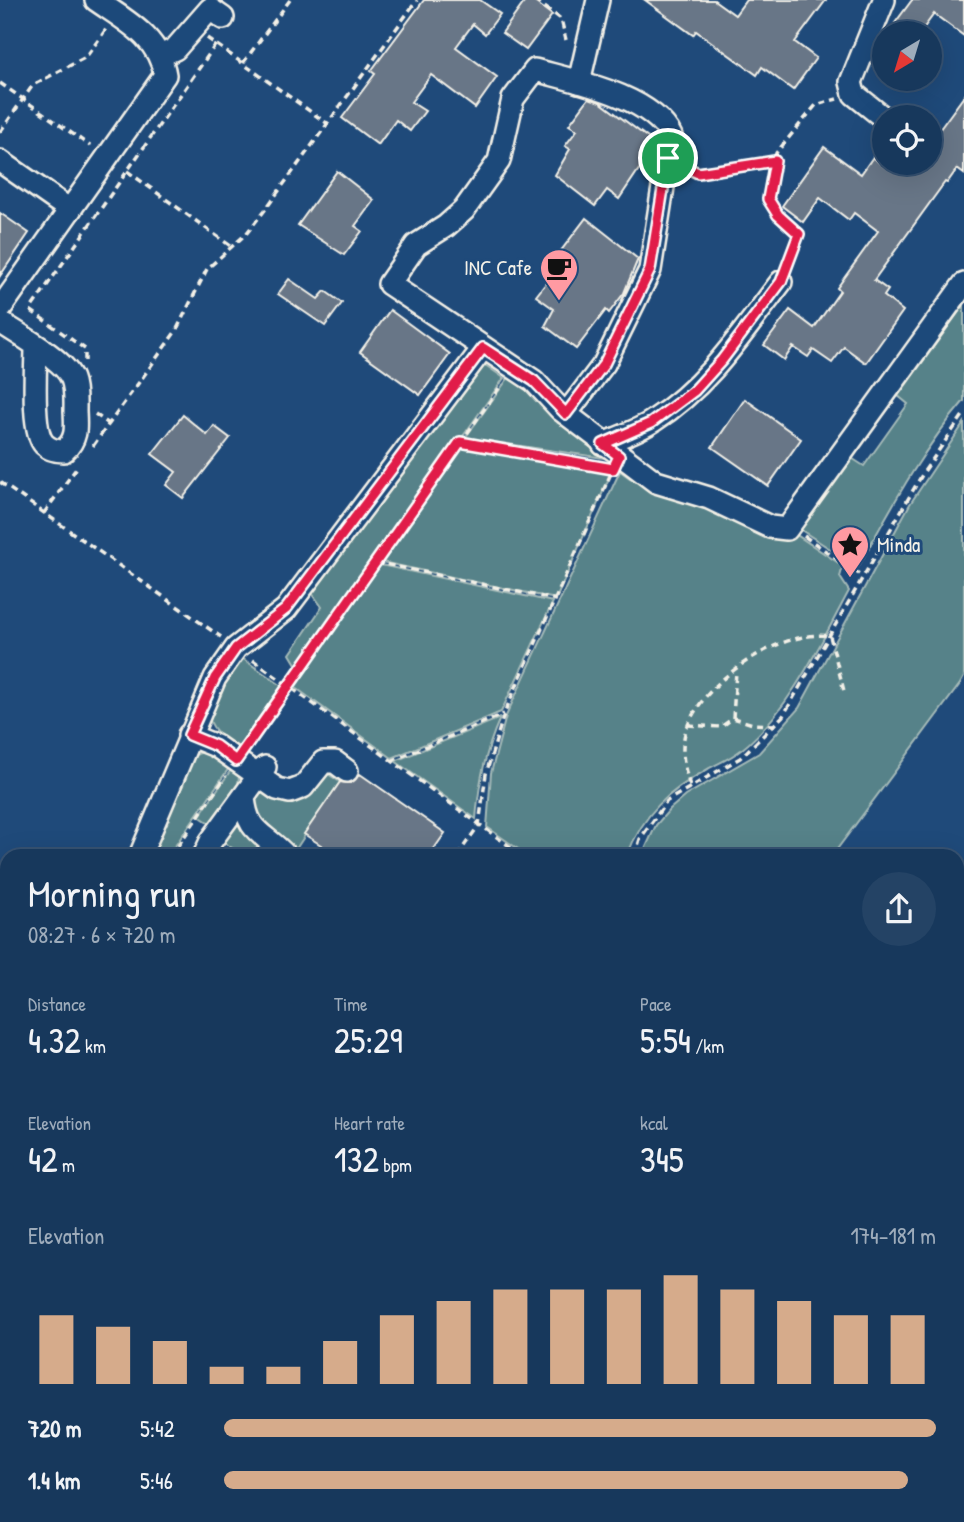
<!DOCTYPE html>
<html lang="en">
<head>
<meta charset="utf-8">
<style>
	body { margin:0; font-family:"Patrick Hand",sans-serif; background:#244365; color:#f1f3f6; height:100vh; display:flex; flex-direction:column; font-size:26px; white-space:nowrap }
	* { box-sizing:border-box; margin:0 }
	p { font-size:23px; color:#9eacbb }
	.icon { flex:none; width:38px; height:38px; fill:none; stroke:currentColor; stroke-width:2; stroke-linecap:round; stroke-linejoin:round }
	.map { position:relative; flex:1; overflow:hidden }
	.details { position:absolute; left:0px; top:849px; width:964px; height:674px; display:flex; flex-direction:column; background:#17385c; border-radius:21px 21px 0 0; box-shadow:0 7px 28px #0002,0 0 0 2px #365272 }
	.details>* { flex:none }
	.needle { width:46px; rotate:218deg }
	.tools { position:absolute; left:872px; top:21px; display:grid; gap:14px }
	.tools a { display:grid; place-items:center; width:70px; height:70px; border-radius:50%; background:#17385c; box-shadow:0 7px 28px #0002,0 0 0 2px #365272; font-size:35px }
	.pin { position:absolute; display:grid; place-items:center; width:60px; height:60px; color:#fff; margin:-30px; border:4px solid #fff; border-radius:50%; box-shadow:0 2px 7px #0007 }
	.round { display:grid; place-items:center; flex:none; width:74px; height:74px; border-radius:37px; background:#244365 }
	.overview { display:flex; align-items:center; justify-content:space-between; height:119px; padding:0 28px }
	h1 { font-size:38px; font-weight:600; line-height:52px }
	.stats { display:grid; grid-template-columns:repeat(3,1fr); gap:10px; height:119px; padding:7px 28px }
	.stats div { display:grid; align-content:center }
	.stats b { font-size:35px; font-weight:600 }
	.stats small { font-size:19px; font-weight:400 }
	.stats p { font-size:19px }
	.chart { height:196px; padding:14px 28px }
	.chart p { display:flex; justify-content:space-between }
	.chart svg { width:100%; height:126px; margin-top:7px; stroke:#d6ab8b; stroke-width:6 }
	ul { padding:0 28px; list-style:none; font-size:23px }
	li { display:grid; grid-template-columns:112px 84px 1fr; align-items:center; height:52px }
	li i { height:18px; border-radius:9px; background:#d6ab8b }
	.map>svg:first-child { display:block }
	.green { fill:#568289; stroke:#a5bab8; stroke-width:2 }
	.water { fill:#4377a0; stroke:#8aa8bd; stroke-width:2 }
	.building { fill:#687687; stroke:#f4f1e8; stroke-width:2 }
	.lines { fill:none; stroke-linecap:round; stroke-linejoin:round }
	.minor-casing { stroke:#f4f1e8; stroke-width:26 }
	.path { stroke:#f4f1e8; stroke-width:3.5; stroke-dasharray:7 5; stroke-linecap:butt }
	.minor { stroke:#1f4a7a; stroke-width:21 }
	.route-casing { stroke:#fff; stroke-width:14 }
	.route { stroke:#e11d48; stroke-width:9 }
	.labels { text-anchor:middle; stroke-width:6; stroke-linejoin:round; paint-order:stroke }
	.poi-label { font-size:21px; fill:#f4f1e8; stroke:#1f4a7a; text-anchor:end }
</style>
</head>
<body>
<div class="map">
<svg width="964" height="1522" viewBox="0 0 964 1522">
	<rect width="100%" height="100%" fill="#1f4a7a"/>
	<filter id="ink" filterUnits="userSpaceOnUse"><feTurbulence type="fractalNoise" baseFrequency=".0143" numOctaves="2"/><feDisplacementMap in="SourceGraphic" scale="14" xChannelSelector="R" yChannelSelector="G"/><feConvolveMatrix kernelMatrix="1 2 1 2 8 2 1 2 1" color-interpolation-filters="sRGB"/></filter>
	<g filter="url(#ink)">
		<g class="green">
			<path d="M964 305V401C921 451 890 510 858 567L798 528 850 457 864 466 908 404 897 395Z"/>
			<path d="M478 360 504 378 299 669 290 654 322 607 309 589Z"/>
			<path d="M509 377 534 395 604 458 465 438Z"/>
			<path d="M964 423V677L960 684 832 856H642L656 825 670 809 685 796 759 753 799 708 910 504Z"/>
			<path d="M461 443 613 469 556 599 377 561Z"/>
			<path d="M620 471 630 478 795 534 843 566 840 577 849 591C821 643 788 713 741 750 731 758 719 763 708 769 669 791 643 813 627 856H528L487 827 491 773 506 716Z"/>
			<path d="M376 564 553 602 501 712 392 758 292 685Z"/>
			<path d="M239 656 282 686 238 748C224 738 210 731 208 712Z"/>
			<path d="M500 718C485 752 479 782 476 819L395 761Z"/>
			<path d="M202 752 212 753 231 765 168 856H148L193 756Z"/>
			<path d="M233 767 239 777 238 784 211 824 199 816Z"/>
			<path d="M325 772 340 782 294 852 285 840 255 820 254 795 260 792C269 794 273 800 281 802 301 810 314 785 325 772Z"/>
			<path d="M229 823 242 824 275 856H244L219 839Z"/>
		</g>
		<path class="water" d="M964 1173V1522H728L733 1516H957V1183Z"/>
		<g class="building">
			<path d="M424 0H480L500 14 485 34 473 24 456 47 497 77 475 108 431 75 411 102 425 111 410 131 396 120 378 145 342 118 375 74 371 71Z"/>
			<path d="M526 0H532L552 15 526 50 502 33Z"/>
			<path d="M645 0H714L735 15 746 0H826L795 42 816 58 793 90 762 67 757 75 696 31 693 35Z"/>
			<path d="M912 0H964V36L934 14 920 33H909L895 23Z"/>
			<path d="M964 96V174L957 169 947 183 945 182 874 280 888 290 884 296 903 311 866 363 844 347 832 363 813 350 808 357 793 347 784 360 764 345 790 310 814 328 840 291 837 288 878 231 854 213 849 220 820 198 803 222 782 206 824 147 861 174 873 157 880 163H929V144Z"/>
			<path d="M589 98 600 102 656 144 619 199 607 190 595 206 555 175 570 149 565 146 577 130 569 125Z"/>
			<path d="M337 171 374 200 355 226 362 231 344 255 298 225Z"/>
			<path d="M0 213 29 233 0 276Z"/>
			<path d="M586 218 638 259 624 293 609 313 606 310 576 349 545 326 554 309 536 296 550 278 544 273Z"/>
			<path d="M289 279 318 299 325 291 342 303 325 326 278 294Z"/>
			<path d="M390 310 450 354 420 395 360 352Z"/>
			<path d="M745 399 801 439 768 486 712 447Z"/>
			<path d="M183 415 207 435 214 426 230 438 183 498 166 485 176 472 152 454Z"/>
			<path d="M360 774 445 833 429 856H338L304 834 340 782 351 783Z"/>
		</g>
		<g class="lines">
			<defs>
				<g id="minor">
					<path d="M884 0 851 82 854 94 884 118"/>
					<path d="M162 55 175 49 210 9 223 18"/>
					<path d="M579 82 598 0"/>
					<path d="M0 161 70 210"/>
					<path d="M0 309 165 75C159 37 126 21 96 0"/>
					<path d="M0 322C18 334 65 360 72 379 76 389 75 402 75 412 76 429 77 439 64 451 56 451 50 450 44 444 31 430 36 367 36 347"/>
					<path d="M566 414 604 364 650 270 671 136C652 96 575 81 535 70L513 99 499 161 464 210 446 226 416 245 389 284 534 381 561 410 656 482 709 498 770 527 787 529 964 284"/>
					<path d="M603 444C619 437 638 431 653 421 708 386 742 333 781 282"/>
					<path d="M189 735 216 746 277 789 290 792 303 787 323 762H335L347 771"/>
					<path d="M244 797C247 834 264 832 286 856"/>
					<path d="M140 856 215 678 236 648 286 609 483 348"/>
					<path d="M204 856 211 841 265 767"/>
					<path d="M0 1019 7 1024"/>
					<path d="M0 1362 7 1367"/>
					<path d="M223 1516 233 1522"/>
					<path d="M342 1522 347 1516"/>
				</g>
			</defs>
			<use href="#minor" class="minor-casing"/>
			<g class="path">
				<path d="M535 0 561 19 566 40"/>
				<path d="M207 38 328 124"/>
				<path d="M243 63 290 0"/>
				<path d="M0 83 90 146"/>
				<path d="M0 132 33 85 86 57 107 28"/>
				<path d="M685 166 698 173 775 161"/>
				<path d="M127 171 232 247"/>
				<path d="M788 263 799 234 778 215 768 199 776 153 816 105 837 99"/>
				<path d="M85 361V349L30 310 216 44"/>
				<path d="M95 414 109 424"/>
				<path d="M460 442 603 467"/>
				<path d="M93 446 176 331 207 269 246 234 265 210 417 0"/>
				<path d="M0 482 221 637"/>
				<path d="M44 513 78 466"/>
				<path d="M804 536 862 576"/>
				<path d="M375 562 557 600"/>
				<path d="M253 660 523 856"/>
				<path d="M733 718 753 724 775 725"/>
				<path d="M688 725 721 727 733 718 736 671"/>
				<path d="M246 747 502 384"/>
				<path d="M391 761 504 714"/>
				<path d="M690 786C685 770 681 755 684 738 694 686 779 628 830 636L844 691"/>
				<path d="M171 856 226 776"/>
				<path d="M457 856 479 825 486 774 504 714 612 471"/>
				<path d="M635 856 640 839 667 801 740 758 783 716 923 473 964 414"/>
				<path d="M370 1522 374 1516"/>
			</g>
			<use href="#minor" class="minor"/>
		</g>
	</g>
	<g class="lines" filter="url(#ink)">
		<defs>
			<path id="route" d="M668 158 698 173 775 161 768 199 778 215 799 234 781 282 722 360 694 391 651 423 603 444 619 456 613 469 460 442 236 761 216 746 189 735 215 678 236 648 286 609 483 348 534 381 566 414 604 364 650 270Z"/>
		</defs>
		<use href="#route" class="route-casing"/>
		<use href="#route" class="route"/>
	</g>
	<defs>
		<symbol id="cafe-pin" viewBox="-11 -11 22 30"><path d="M0 17L-7.5 6A9.5 9.5 0 1 1 7.5 6Z" fill="#ff9aa2" stroke="#1f4a7a"/><path d="M-5.5-4.5H6V0H3Q3 3.5 0 3.5H-2.5Q-5.5 3.5-5.5 0ZM3-3.2v2h1.7v-2ZM-6 4.5H4V6H-6Z" fill="#111"/></symbol>
		<symbol id="sight-pin" viewBox="-11 -11 22 30"><path d="M0 17L-7.5 6A9.5 9.5 0 1 1 7.5 6Z" fill="#ff9aa2" stroke="#1f4a7a"/><path d="M0-6L1.8-2.2L6-1.7L2.9 1.2L3.7 5.4L0 3.3L-3.7 5.4L-2.9 1.2L-6-1.7L-1.8-2.2Z" fill="#111"/></symbol>
	</defs>
	<g fill-rule="evenodd">
		<use href="#cafe-pin" x="537" y="246" width="44" height="60"/>
		<use href="#sight-pin" x="828" y="523" width="44" height="60"/>
	</g>
	<g class="labels">
		<g class="poi-label">
			<text x="532" y="275">INC Cafe</text>
			<text x="877" y="552" text-anchor="start">Minda</text>
		</g>
	</g>
</svg>
<div class="tools">
<a><svg class="needle" viewBox="-14 -14 28 28"><path d="M0-13l5 13h-10z" fill="#e53935"/><path d="M0 13l5-13h-10z" fill="#9eacbb"/></svg></a>
<a><svg class="icon" aria-label="locate" viewBox="0 0 24 24"><circle cx="12" cy="12" r="6"/><path d="M12 2v4M12 18v4M2 12h4M18 12h4"/></svg></a>
</div>
<div class="pin" style="left:668px;top:158px;background:#1e9e55"><svg class="icon" aria-label="arrive" viewBox="0 0 24 24"><path d="M6 21V4h12l-3 4 3 4H6"/></svg></div>
<section class="details">
<div class="overview"><div><h1>Morning run</h1><p>08:27 · 6 × 720 m</p></div><a class="round"><svg class="icon" aria-label="share" viewBox="0 0 24 24"><path d="M12 15V3M7 8l5-5 5 5M5 13v7h14v-7"/></svg></a></div>
<div class="stats">
<div><p>Distance</p><b>4.32<small> km</small></b></div>
<div><p>Time</p><b>25:29</b></div>
<div><p>Pace</p><b>5:54<small> /km</small></b></div>
</div>
<div class="stats">
<div><p>Elevation</p><b>42<small> m</small></b></div>
<div><p>Heart rate</p><b>132<small> bpm</small></b></div>
<div><p>kcal</p><b>345</b></div>
</div>
<div class="chart"><p><span>Elevation</span>174–181 m</p>
<svg viewBox="0 0 160 44" preserveAspectRatio="none"><path d="M5 44V20M15 44V24M25 44V29M35 44V38M45 44V38M55 44V29M65 44V20M75 44V15M85 44V11M95 44V11M105 44V11M115 44V6M125 44V11M135 44V15M145 44V20M155 44V20"/></svg>
</div>
<ul>
<li><b>720 m</b>5:42<i style="width:100%"></i></li>
<li><b>1.4 km</b>5:46<i style="width:96%"></i></li>
</ul>
</section>
</div>
</body>
</html>
